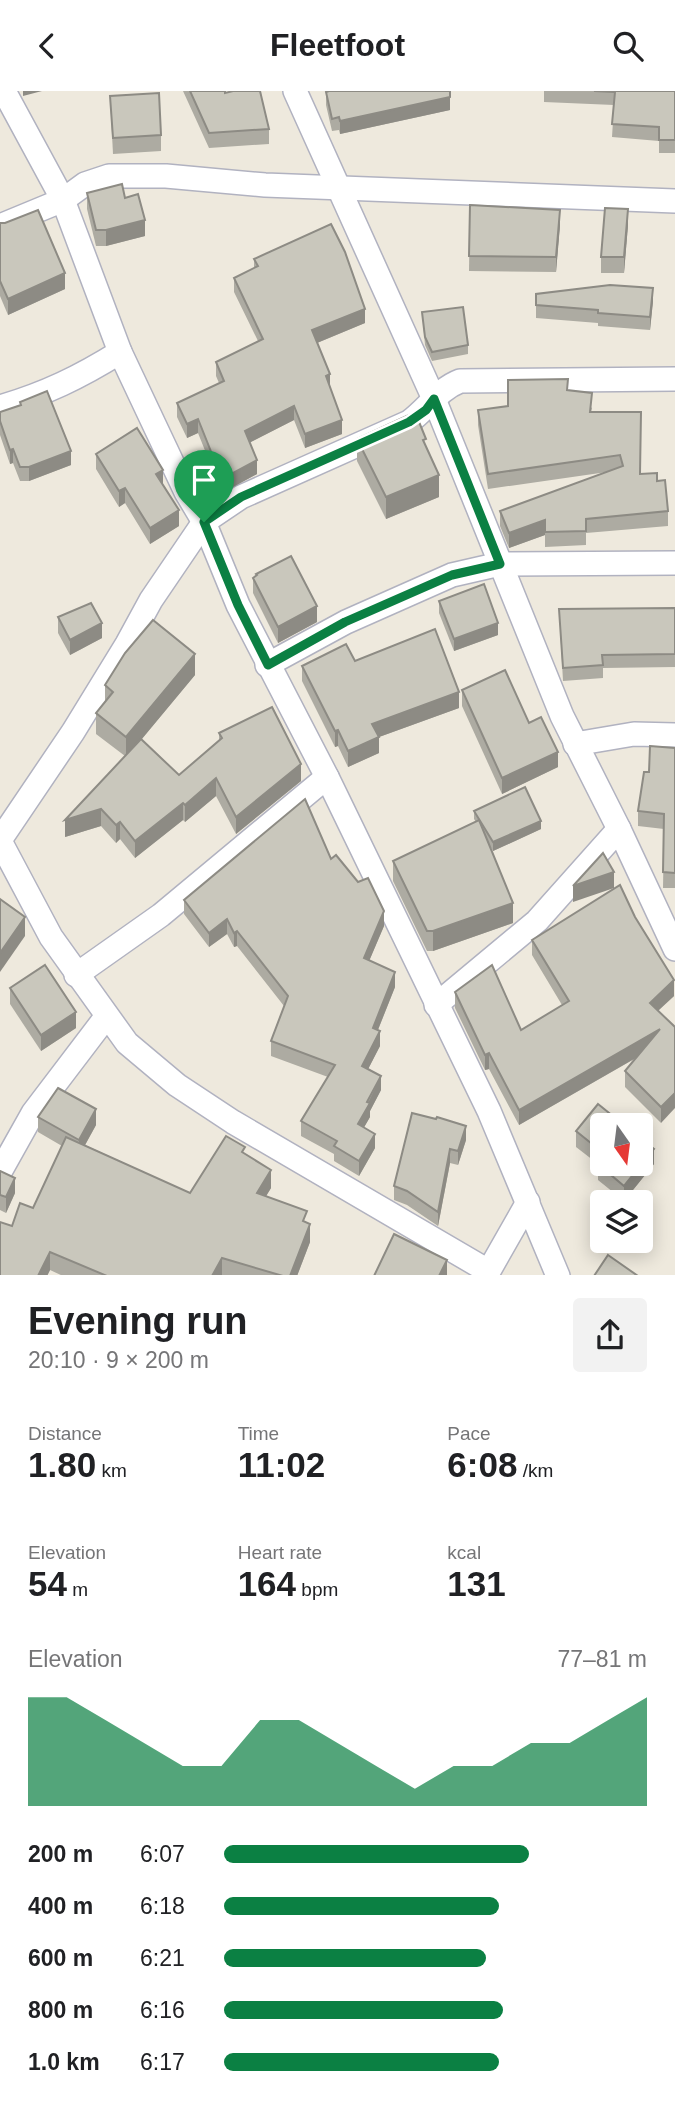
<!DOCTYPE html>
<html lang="en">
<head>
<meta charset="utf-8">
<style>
	body { margin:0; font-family:Helvetica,sans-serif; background:#f2f2f2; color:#202124; height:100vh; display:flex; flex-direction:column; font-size:26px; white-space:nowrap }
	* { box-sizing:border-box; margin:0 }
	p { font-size:23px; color:#757577 }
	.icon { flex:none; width:38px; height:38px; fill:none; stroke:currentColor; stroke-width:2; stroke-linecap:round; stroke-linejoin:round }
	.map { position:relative; height:1184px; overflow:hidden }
	.sheet { display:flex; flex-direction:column; background:#fff; flex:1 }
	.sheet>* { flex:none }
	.needle { width:46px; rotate:166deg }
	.fabs { position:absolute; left:590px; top:1022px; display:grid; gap:14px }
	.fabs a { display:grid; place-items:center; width:63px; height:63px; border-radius:7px; background:#fff; box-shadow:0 4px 18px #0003; font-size:35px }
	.pin { position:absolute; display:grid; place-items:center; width:60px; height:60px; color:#fff; margin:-72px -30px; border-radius:50% 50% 50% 0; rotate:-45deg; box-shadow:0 0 7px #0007 }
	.pin .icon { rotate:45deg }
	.round { display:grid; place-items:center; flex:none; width:74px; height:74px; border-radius:7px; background:#f2f2f2 }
	.summary { display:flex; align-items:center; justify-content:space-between; height:119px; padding:0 28px }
	h1 { font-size:38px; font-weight:700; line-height:52px }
	.stats { display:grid; grid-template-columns:repeat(3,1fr); gap:10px; height:119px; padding:7px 28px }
	.stats div { display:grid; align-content:center }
	.stats b { font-size:35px; font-weight:700 }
	.stats small { font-size:19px; font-weight:400 }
	.stats p { font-size:19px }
	.chart { height:196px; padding:14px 28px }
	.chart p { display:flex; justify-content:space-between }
	.chart svg { width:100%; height:126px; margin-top:7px; fill:#0b8043; opacity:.7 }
	ul { padding:0 28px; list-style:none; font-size:23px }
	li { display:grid; grid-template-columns:112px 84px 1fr; align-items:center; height:52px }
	li i { height:18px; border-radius:9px; background:#0b8043 }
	header { display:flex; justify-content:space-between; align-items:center; height:91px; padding:0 28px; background:#fff; font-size:32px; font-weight:700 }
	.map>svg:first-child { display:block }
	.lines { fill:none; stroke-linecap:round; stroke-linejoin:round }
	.street-casing { stroke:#b1b2c0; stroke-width:26 }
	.street { stroke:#fff; stroke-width:23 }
	.wall { fill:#adaba2 }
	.shaded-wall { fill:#8d8b84 }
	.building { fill:#c9c7bc; stroke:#8d8b84; stroke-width:2 }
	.route-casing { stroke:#fff; stroke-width:14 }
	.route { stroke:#0b8043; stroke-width:9 }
</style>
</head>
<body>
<header><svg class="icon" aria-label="back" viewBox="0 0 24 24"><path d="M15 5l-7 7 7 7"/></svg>Fleetfoot<svg class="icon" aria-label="search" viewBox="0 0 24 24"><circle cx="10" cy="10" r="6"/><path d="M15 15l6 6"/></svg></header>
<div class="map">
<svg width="675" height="1185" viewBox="0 0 675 1185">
	<rect width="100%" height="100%" fill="#eee9dd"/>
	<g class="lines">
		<defs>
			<g id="street">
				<path d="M4 0 63 109 120 261 186 401 204 431 238 514 327 686 489 1020 558 1185"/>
				<path d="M295 0 434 308 562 625 619 738 675 858"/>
				<path d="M0 135 63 109 85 93 109 85H166L265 94 675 110"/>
				<path d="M0 316C45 303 80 286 120 261"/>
				<path d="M267 574 346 531 452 484 500 473 675 472"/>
				<path d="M575 653 634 643 675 644"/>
				<path d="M0 749 73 641 127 553 151 509 204 431 241 406 409 331C427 318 439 298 460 290L675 288"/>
				<path d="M0 750 51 846 127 952 177 994 233 1031 488 1180"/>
				<path d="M76 884 161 824 327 686"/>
				<path d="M436 914 537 830 619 738"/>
				<path d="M0 1081 33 1022 106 926"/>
				<path d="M486 1185 528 1111"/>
			</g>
		</defs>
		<use href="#street" class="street-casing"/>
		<use href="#street" class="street"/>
	</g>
	<g class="wall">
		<path d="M183 0H225V2L269 38V53L209 57Z"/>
		<path d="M544 0H675V62H659V50L612 46 614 14 544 11Z"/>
		<path d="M326 1 450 19 340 43 339 39 332 40 326 14Z"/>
		<path d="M110 5 161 44V60L113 63Z"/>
		<path d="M87 102 145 145 106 155H96L87 118Z"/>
		<path d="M470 114 560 134 556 181 469 180Z"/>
		<path d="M0 132 65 198 8 224 0 205Z"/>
		<path d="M628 134 624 182H601V166Z"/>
		<path d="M254 168 365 232 317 252 342 343 305 357 294 329 250 351 257 383 222 402 198 342 187 347 177 326V312L219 292 216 285V271L258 250 234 201V187L254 177Z"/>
		<path d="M536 203 653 210 650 239 598 235V232L536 227Z"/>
		<path d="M422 221 468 254V263L432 270 425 254Z"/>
		<path d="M568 299 592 317 591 321 640 383 657 390 668 420V435L586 442V454L545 456V444L509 457 500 435V420L607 381 488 398 478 334V319L508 315Z"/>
		<path d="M20 311 71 374 29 390H20L13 372 10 373 0 344V321L20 314Z"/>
		<path d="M357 348 439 406 386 428 357 370Z"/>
		<path d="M96 363 163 394 179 435 150 453 125 412 119 416 96 378Z"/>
		<path d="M256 483 317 531 278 552 253 502V487L256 485Z"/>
		<path d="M439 510 498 544 454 560 439 522Z"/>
		<path d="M675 517V576L603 577V587L563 590 559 518Z"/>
		<path d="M58 526 102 547 70 564 58 542Z"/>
		<path d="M355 570 459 617 379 646V662L348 676 338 655 335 656 302 590V575Z"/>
		<path d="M195 584 141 649 179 684 219 649V642L301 690 236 743 216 705 185 731 183 729 135 767 120 748 116 752 101 735 65 746 125 665 96 643V622L105 611V594Z"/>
		<path d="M462 599 529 632 558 676 502 703 462 615Z"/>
		<path d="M675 657V797H663L664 738 638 735V720L649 681Z"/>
		<path d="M474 720 541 738 493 760 489 753 513 832 433 860H427L393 790V770L476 731 474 728Z"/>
		<path d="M331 768 384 835 369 870 395 896 378 939 380 955 368 978 381 999 370 1020V1026L364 1036 375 1057 359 1085 334 1070V1063L301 1045V1030L328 986 271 965V950L284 915 237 855 234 856 227 843 209 856 184 823V809Z"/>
		<path d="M532 849 674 905 658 920 675 936 661 1032 625 996V980L636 967 519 1034 489 978 485 979 455 917V901L521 939 562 914 532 864Z"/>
		<path d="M10 897 76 937 41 960 10 913Z"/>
		<path d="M412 1022 466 1049 458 1074 450 1072 438 1135 407 1114 394 1109V1095Z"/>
		<path d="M38 1026 96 1034 85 1054 190 1102 245 1063 271 1097 266 1105 307 1132 310 1151 297 1185H63L50 1179 47 1185H0L12 1135 33 1117 62 1055 38 1041Z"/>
		<path d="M602 1034V1073H654L624 1110 598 1089V1073L576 1056V1040Z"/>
		<path d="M0 1080 15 1102 6 1122 0 1119Z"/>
	</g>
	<g class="shaded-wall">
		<path d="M23 0H42L23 5Z"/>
		<path d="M450 6V19L340 43V30Z"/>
		<path d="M628 118V134L624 182V166Z"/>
		<path d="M560 119V134L556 181V166Z"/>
		<path d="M145 129V145L106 155V139Z"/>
		<path d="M65 182V198L8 224V208Z"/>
		<path d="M653 197V210L650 239V226Z"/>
		<path d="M365 218V232L312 254V239Z"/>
		<path d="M330 283V297L326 285Z"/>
		<path d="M294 315V329L245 354V340Z"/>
		<path d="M198 328V342L187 347V333Z"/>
		<path d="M342 329V343L305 357V343Z"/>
		<path d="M13 358V372L10 373V359Z"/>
		<path d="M71 360V374L29 390V376Z"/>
		<path d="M257 369V383L222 402V388Z"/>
		<path d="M163 379V394L156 383Z"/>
		<path d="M439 384V406L386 428V406Z"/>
		<path d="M125 397V412L119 416V400Z"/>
		<path d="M179 419V435L150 453V437Z"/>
		<path d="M545 429V444L509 457V442Z"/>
		<path d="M317 515V531L278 552V536Z"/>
		<path d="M102 532V547L70 564V549Z"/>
		<path d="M498 532V544L454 560V548Z"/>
		<path d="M195 563V584L126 667V646Z"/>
		<path d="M459 601V617L379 646V662L348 676V660L372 633Z"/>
		<path d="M338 639V655L335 656V640Z"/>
		<path d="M558 661V676L502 703V687Z"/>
		<path d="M301 673V690L236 743V726Z"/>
		<path d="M216 687V705L185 731V714Z"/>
		<path d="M183 712V729L135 767V750Z"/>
		<path d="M101 718V735L65 746V729Z"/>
		<path d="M541 730V738L493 760V751Z"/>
		<path d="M120 731V748L116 752V734Z"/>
		<path d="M614 781V797L573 811V795Z"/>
		<path d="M513 812V832L433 860V840Z"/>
		<path d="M384 820V835L364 882V867Z"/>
		<path d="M25 826V845L0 881V862Z"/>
		<path d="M227 828V843L209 856V842Z"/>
		<path d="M237 840V855L234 856V842Z"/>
		<path d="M395 881V896L373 951V937Z"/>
		<path d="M674 889V905L650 927V912Z"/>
		<path d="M76 921V937L41 960V944Z"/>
		<path d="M660 938V953L519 1034V1019Z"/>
		<path d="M380 940V955L362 990V975Z"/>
		<path d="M489 962V978L485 979V964Z"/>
		<path d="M381 985V999L370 1020V1026L358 1047V1033Z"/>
		<path d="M675 1002V1017L661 1032V1016Z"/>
		<path d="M96 1018V1034L79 1065V1049Z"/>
		<path d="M466 1035V1049L458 1074V1060Z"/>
		<path d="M375 1043V1057L359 1085V1070Z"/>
		<path d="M450 1058V1072L438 1135V1121Z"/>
		<path d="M654 1058V1073L624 1110V1095Z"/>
		<path d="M271 1079V1097L257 1120V1102Z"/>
		<path d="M15 1087V1102L6 1122V1106Z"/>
		<path d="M310 1133V1151L297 1185H290Z"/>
		<path d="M50 1161V1179L47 1185H38Z"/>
		<path d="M222 1167V1185H212Z"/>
		<path d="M447 1169V1185H439Z"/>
	</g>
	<g class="building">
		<path d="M190 0H225V2L233 0H260L269 38 209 42Z"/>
		<path d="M329 0H450V6L340 30 339 26 332 28 326 1Z"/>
		<path d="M594 0H675V49H659V36L612 33 615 1Z"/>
		<path d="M159 2 161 44 113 47 110 5Z"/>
		<path d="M122 93 125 107 138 103 145 129 106 139H96L87 102Z"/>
		<path d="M470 114 560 119 556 166 469 165Z"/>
		<path d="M605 117 628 118 624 166H601Z"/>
		<path d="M38 119 65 182 8 208 0 190V132H5Z"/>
		<path d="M331 133 345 161 365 218 312 239 330 283 326 285 342 329 305 343 294 315 245 340 257 369 222 388 198 328 187 333 177 312 224 290 216 271 263 248 234 187 258 175 254 168Z"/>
		<path d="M610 194 653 197 650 226 598 222V219L536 214V203Z"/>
		<path d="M463 216 468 254 432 261 425 246 422 221Z"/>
		<path d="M568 288 567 299 592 302 590 321H641L640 383 657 382V390L665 389 668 420 586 428V440L545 441V429L509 442 500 420 623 375 620 364 488 383 478 319 508 315V289Z"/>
		<path d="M47 300 71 360 29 376H20L13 358 10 359 0 330V321L21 314 20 311Z"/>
		<path d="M415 321 426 348 423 349 439 384 386 406 357 348Z"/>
		<path d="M137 337 163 379 156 383 179 419 150 437 125 397 119 400 96 363Z"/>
		<path d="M291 465 317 515 278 536 253 487 257 484 256 483Z"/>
		<path d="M484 493 498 532 454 548 439 510Z"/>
		<path d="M91 512 102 532 70 549 58 526Z"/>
		<path d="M675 517V563L602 564 603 574 563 577 559 518Z"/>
		<path d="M153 529 195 563 126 646 96 622 113 601 105 594 125 562Z"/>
		<path d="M435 538 459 601 372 633 379 646 348 660 338 639 335 640 302 575 346 553 355 570Z"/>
		<path d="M505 579 529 632 541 626 558 661 502 687 462 599Z"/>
		<path d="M272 616 301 673 236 726 216 687 185 714 183 712 135 750 120 731 116 734 101 718 65 729 141 648 179 684 222 647 219 642Z"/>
		<path d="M650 655 675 657V782L663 781 664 723 638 720 644 681H649Z"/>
		<path d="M525 696 541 730 493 751 474 720Z"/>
		<path d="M305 708 331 768 336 764 358 791 368 787 384 820 364 867 395 881 373 937 380 940 362 975 381 985 367 1011 370 1012 358 1033 375 1043 359 1070 334 1055 337 1050 301 1030 335 974 271 950 288 905 237 840 234 842 227 828 209 842 184 809Z"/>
		<path d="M479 729 513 812 433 840H427L393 770Z"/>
		<path d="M603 762 614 781 573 795Z"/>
		<path d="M620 794 635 826 674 889 650 912 675 936V1002L661 1016 625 980 660 938 519 1019 489 962 485 964 455 901 492 874 521 939 569 910 532 849Z"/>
		<path d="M0 808 25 826 0 862Z"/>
		<path d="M45 874 76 921 41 944 10 897Z"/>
		<path d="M58 997 96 1018 79 1049 38 1026Z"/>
		<path d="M598 1013 624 1034H602V1061L576 1040Z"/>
		<path d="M412 1022 436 1028 437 1026 466 1035 458 1060 450 1058 438 1121 407 1100 394 1095Z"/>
		<path d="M226 1045 245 1056 242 1061 271 1079 257 1102 307 1120 303 1130 310 1133 290 1185H283L222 1167 212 1185H107L50 1161 38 1185H0V1131L12 1135 20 1112 33 1117 66 1046 190 1102Z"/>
		<path d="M640 1047 654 1058 624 1095 598 1073 602 1068V1073H640Z"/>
		<path d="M0 1080 15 1087 6 1106 0 1104Z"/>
		<path d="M394 1143 447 1169 439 1185H374Z"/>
		<path d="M608 1164 638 1185H594Z"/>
	</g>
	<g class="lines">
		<defs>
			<path id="route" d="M434 308 500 473 452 484 345 531 268 574 238 514 204 431 241 406 409 331 426 319Z"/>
		</defs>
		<use href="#route" class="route-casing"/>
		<use href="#route" class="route"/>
	</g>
</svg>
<div class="fabs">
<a><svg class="needle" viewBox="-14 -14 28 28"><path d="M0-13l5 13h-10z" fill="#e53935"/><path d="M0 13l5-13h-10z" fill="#757577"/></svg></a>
<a><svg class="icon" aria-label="layers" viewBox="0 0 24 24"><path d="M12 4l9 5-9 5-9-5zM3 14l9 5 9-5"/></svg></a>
</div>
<div class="pin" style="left:204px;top:431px;background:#1e9e55"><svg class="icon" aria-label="arrive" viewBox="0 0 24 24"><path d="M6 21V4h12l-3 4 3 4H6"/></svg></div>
</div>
<section class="sheet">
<div class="summary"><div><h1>Evening run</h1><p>20:10 · 9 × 200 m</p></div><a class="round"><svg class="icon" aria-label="share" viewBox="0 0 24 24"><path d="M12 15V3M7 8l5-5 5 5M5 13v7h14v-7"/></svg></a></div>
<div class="stats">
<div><p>Distance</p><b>1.80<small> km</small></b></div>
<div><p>Time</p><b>11:02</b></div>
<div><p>Pace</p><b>6:08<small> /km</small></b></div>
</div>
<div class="stats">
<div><p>Elevation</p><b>54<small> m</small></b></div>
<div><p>Heart rate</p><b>164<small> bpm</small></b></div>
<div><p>kcal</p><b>131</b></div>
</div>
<div class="chart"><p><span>Elevation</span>77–81 m</p>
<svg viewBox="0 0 160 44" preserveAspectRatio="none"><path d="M0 44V6L10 6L20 14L30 22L40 30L50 30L60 14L70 14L80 22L90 30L100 38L110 30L120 30L130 22L140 22L150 14L160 6V44z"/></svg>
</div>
<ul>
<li><b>200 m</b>6:07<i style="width:72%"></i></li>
<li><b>400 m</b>6:18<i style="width:65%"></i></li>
<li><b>600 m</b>6:21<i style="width:62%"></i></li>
<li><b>800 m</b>6:16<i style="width:66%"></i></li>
<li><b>1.0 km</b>6:17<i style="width:65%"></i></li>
</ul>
</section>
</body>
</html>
